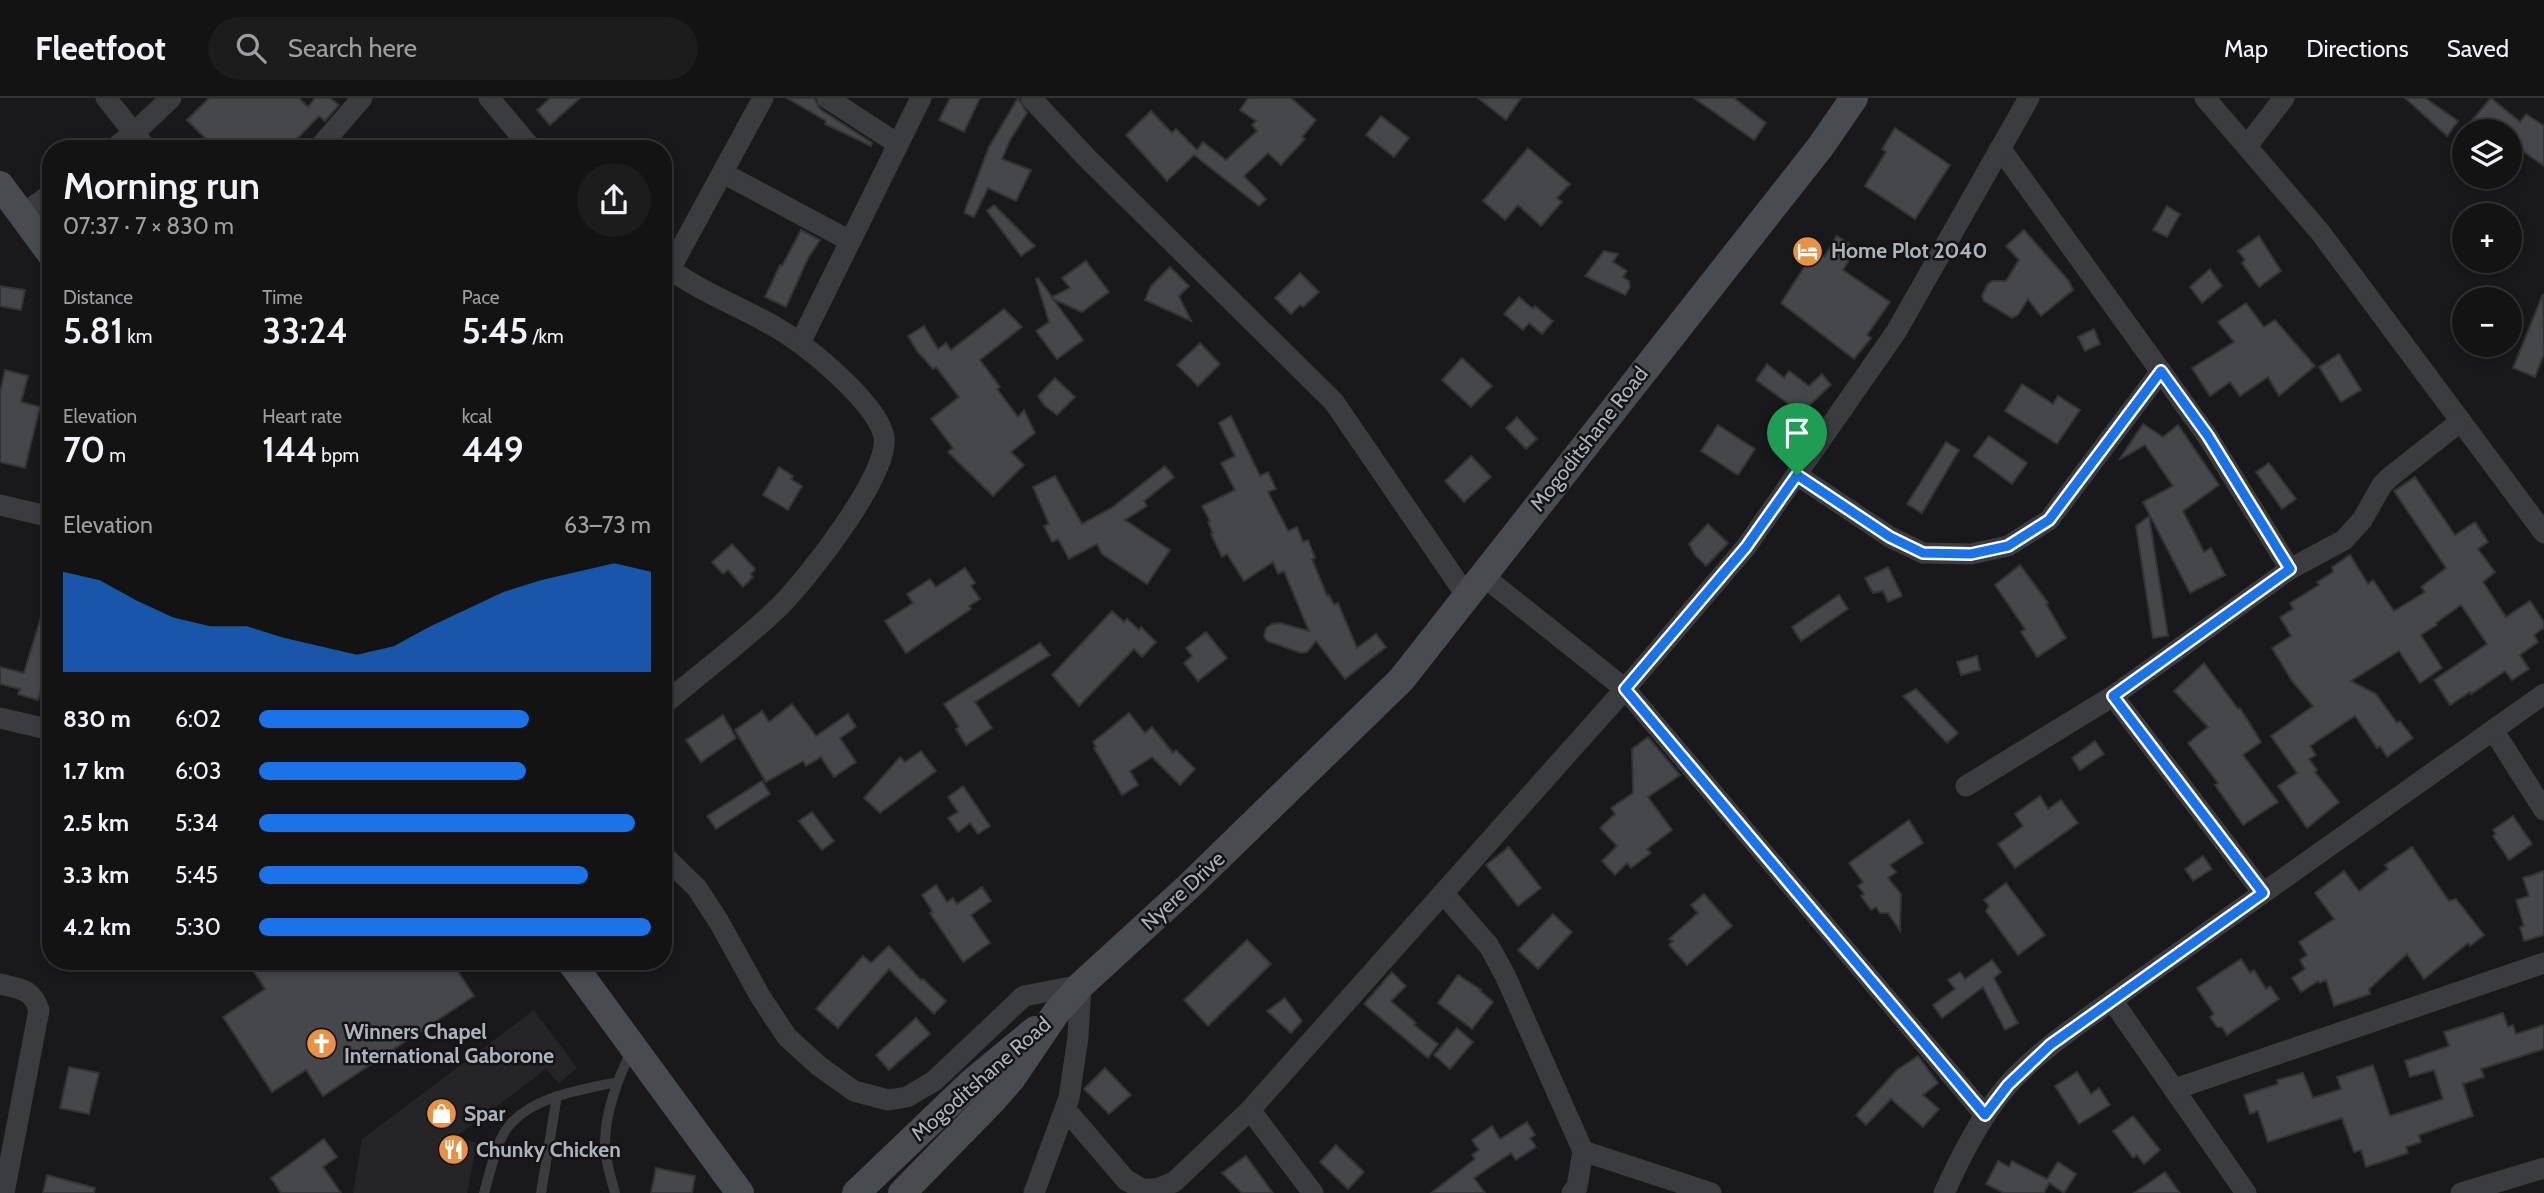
<!DOCTYPE html>
<html lang="en">
<head>
<meta charset="utf-8">
<style>
	body { margin:0; font-family:Cabin,sans-serif; background:#1c1c1d; color:#f1f3f6; height:100vh; display:flex; flex-direction:column; font-size:26px; white-space:nowrap }
	* { box-sizing:border-box; margin:0 }
	p { font-size:23px; color:#9d9ea0 }
	.icon { flex:none; width:38px; height:38px; fill:none; stroke:currentColor; stroke-width:2; stroke-linecap:round; stroke-linejoin:round }
	.map { position:relative; flex:1; overflow:hidden }
	.side { position:absolute; left:42px; top:42px; width:630px; height:830px; display:flex; flex-direction:column; background:#131314; border-radius:28px; box-shadow:0 4px 10px #0003,0 0 0 2px #323234 }
	.side>* { flex:none }
	.tools { position:absolute; left:2452px; top:21px; display:grid; gap:14px }
	.tools a { display:grid; place-items:center; width:70px; height:70px; border-radius:50%; background:#131314; box-shadow:0 4px 10px #0003,0 0 0 2px #323234; font-size:35px }
	.pin { position:absolute; display:grid; place-items:center; width:60px; height:60px; color:#fff; margin:-72px -30px; border-radius:50% 50% 50% 0; rotate:-45deg; box-shadow:0 0 7px #0007 }
	.pin .icon { rotate:45deg }
	.round { display:grid; place-items:center; flex:none; width:74px; height:74px; border-radius:37px; background:#1c1c1d }
	.overview { display:flex; align-items:center; justify-content:space-between; height:119px; padding:0 21px }
	h1 { font-size:38px; font-weight:600; line-height:52px }
	.figures { display:grid; grid-template-columns:repeat(3,1fr); gap:10px; height:119px; padding:7px 21px }
	.figures div { display:grid; align-content:center }
	.figures b { font-size:35px; font-weight:600 }
	.figures small { font-size:19px; font-weight:400 }
	.figures p { font-size:19px }
	.chart { height:196px; padding:14px 21px }
	.chart p { display:flex; justify-content:space-between }
	.chart svg { width:100%; height:126px; margin-top:7px; fill:#1a73e8; opacity:.7 }
	ul { padding:0 21px; list-style:none; font-size:23px }
	li { display:grid; grid-template-columns:112px 84px 1fr; align-items:center; height:52px }
	li i { height:18px; border-radius:9px; background:#1a73e8 }
	header { display:flex; align-items:center; gap:42px; box-sizing:border-box; height:98px; padding:0 35px; background:#131314; border-bottom:2px solid #323234 }
	header strong { font-size:33px }
	nav { display:flex; gap:38px; margin-inline-start:auto; font-size:24px }
	.search { width:490px; height:63px; background:#1c1c1d; display:flex; align-items:center; gap:18px; box-sizing:border-box; padding:0 24px; border-radius:38px; color:#9d9ea0; font-size:26px }
	.map>svg:first-child { display:block }
	.built { fill:#252528 }
	.building { fill:#46474b; stroke:#333437; stroke-width:2 }
	.lines { fill:none; stroke-linecap:round; stroke-linejoin:round }
	.service { stroke:#3a3c40; stroke-width:10 }
	.minor { stroke:#3a3c40; stroke-width:21 }
	.secondary { stroke:#484b50; stroke-width:28 }
	.route-casing { stroke:#fff; stroke-width:14 }
	.route { stroke:#1a73e8; stroke-width:9 }
	.labels { text-anchor:middle; stroke-width:5; stroke-linejoin:round; paint-order:stroke }
	.poi-label { font-size:21px; font-weight:bold; fill:#acb3ba; stroke:#141416; text-anchor:start }
	.street-label { font-size:21px; fill:#acb3ba; stroke:#141416 }
</style>
</head>
<body>
<header>
<strong>Fleetfoot</strong>
<div class="search"><svg class="icon" aria-label="search" viewBox="0 0 24 24"><circle cx="10" cy="10" r="6"/><path d="M15 15l6 6"/></svg>Search here</div>
<nav><a>Map</a><a>Directions</a><a>Saved</a></nav>
</header>
<div class="map">
<svg width="2544" height="1095" viewBox="0 0 2544 1095">
	<rect width="100%" height="100%" fill="#19191b"/>
	<path class="built" d="M534 912 577 970 559 985 546 971 456 1039 477 1045 467 1095H353L362 1041Z"/>
	<g class="building">
		<path d="M209 0H299L308 9 315 0H330L339 7 325 23 319 18 287 51H216L187 22Z"/>
		<path d="M550 0H580L550 27 537 12Z"/>
		<path d="M787 0H814L820 11 872 45 871 48 825 26 826 23Z"/>
		<path d="M950 0H980L964 34 939 22Z"/>
		<path d="M1018 0 1027 15 1010 42 1002 61 1031 72 1016 103 988 90 974 119 964 115 989 49Z"/>
		<path d="M1248 0H1291L1316 22 1302 39 1305 41 1281 67 1268 55 1244 78 1266 101 1259 108 1194 57 1167 83 1126 37 1151 13 1172 35 1176 31 1197 52 1203 44 1226 62 1257 33 1252 27 1256 23 1240 12Z"/>
		<path d="M1478 0H1521L1506 22Z"/>
		<path d="M1694 0H1734L1766 25 1754 42Z"/>
		<path d="M2405 0H2425L2458 23 2447 38Z"/>
		<path d="M2491 0 2520 24 2526 16 2544 28V68L2510 44V33H2475L2468 27Z"/>
		<path d="M1381 18 1409 40 1394 59 1366 37Z"/>
		<path d="M1895 30 1950 67 1915 121 1865 88 1886 54 1882 51Z"/>
		<path d="M1528 50 1570 86 1557 100 1562 104 1541 128 1518 107 1505 122 1483 103Z"/>
		<path d="M994 107 1035 148 1021 158 987 113Z"/>
		<path d="M2167 108 2180 116 2167 139 2153 132Z"/>
		<path d="M801 132 820 142 808 160 786 209 765 199 780 167 782 168Z"/>
		<path d="M2024 132 2069 183 2073 192 2041 218 2028 201 2018 217 2012 220 1984 203 1982 198 1987 187 1992 183H2006L2019 162 2006 148Z"/>
		<path d="M1837 138 1856 150 1843 172 1890 204 1867 237 1871 240 1854 261 1781 205 1814 154 1824 159Z"/>
		<path d="M2259 138 2281 173 2259 189 2242 165 2245 162 2238 153Z"/>
		<path d="M1604 153 1618 156 1613 164 1627 173 1623 179 1629 183 1630 189 1625 197 1585 178Z"/>
		<path d="M1086 163 1109 194 1082 214 1053 201 1083 242 1057 261 1036 233 1049 224 1036 181 1038 180 1052 199 1070 190 1062 180Z"/>
		<path d="M1170 169 1189 188 1179 198 1191 223 1145 202 1151 188Z"/>
		<path d="M2210 171 2222 188 2202 205 2190 189Z"/>
		<path d="M1300 175 1319 194 1303 209 1300 207 1291 216 1275 200Z"/>
		<path d="M0 188 25 192 21 212 0 208Z"/>
		<path d="M2543 196 2544 256 2535 279 2513 270Z"/>
		<path d="M1519 199 1533 211 1535 208 1553 223 1542 236 1529 225 1523 232 1504 216Z"/>
		<path d="M2246 205 2264 229 2275 222 2315 268 2279 298 2268 279 2240 298 2230 284 2210 298 2192 270 2234 244 2218 224Z"/>
		<path d="M1004 211 1022 229 980 262 1000 289 997 291 1018 319 1024 312 1035 335 1011 354 1024 367 993 398 948 354 953 350 931 321 959 299 936 269 933 271 917 253 908 238 924 228 938 251 946 245 951 252Z"/>
		<path d="M2094 231 2100 246 2085 253 2078 239Z"/>
		<path d="M1200 245 1220 266 1198 288 1177 267Z"/>
		<path d="M2339 256 2361 292 2341 304 2319 269Z"/>
		<path d="M1462 260 1492 288 1471 309 1442 282Z"/>
		<path d="M1767 266 1784 280 1789 273 1809 288 1822 276 1831 287 1801 315 1756 282Z"/>
		<path d="M5 272 28 278 21 304 40 309 25 370 0 364V295Z"/>
		<path d="M1055 280 1075 299 1057 317 1044 307 1038 298Z"/>
		<path d="M2022 286 2053 306 2058 298 2080 312 2057 346 2005 313Z"/>
		<path d="M1231 318 1260 378 1268 374 1276 391 1268 394 1288 433 1297 429 1303 444 1308 442 1315 460 1312 461 1327 498 1329 497 1334 507 1338 505 1357 550 1376 536 1386 549 1345 581 1316 543 1307 554 1301 555 1267 543 1264 538 1266 530 1272 526 1280 525 1309 533 1284 473 1278 476 1273 464 1244 483 1227 456 1222 459 1211 436 1213 435 1208 424 1210 423 1202 408 1235 392 1221 365 1235 358 1219 325Z"/>
		<path d="M1517 319 1537 341 1526 351 1506 330Z"/>
		<path d="M2143 326 2163 339 2178 327 2219 387 2183 413 2204 454 2211 450 2225 477 2190 495 2143 404 2173 388 2145 347 2119 362Z"/>
		<path d="M1718 327 1755 351 1738 377 1701 353Z"/>
		<path d="M1989 338 2027 365 2012 386 1974 358Z"/>
		<path d="M1946 344 1959 352 1922 415 1907 406Z"/>
		<path d="M1471 358 1491 379 1464 404 1445 383Z"/>
		<path d="M2269 365 2296 401 2282 411 2256 374Z"/>
		<path d="M1165 368 1174 379 1144 403 1147 408 1125 422 1170 452 1147 486 1102 456 1097 446 1069 461 1058 441 1052 444 1044 428 1049 426 1033 389 1055 378 1082 426 1113 409Z"/>
		<path d="M779 369 793 378 791 381 802 388 788 412 763 397Z"/>
		<path d="M2415 379 2455 437 2475 424 2488 444 2478 451 2495 474 2483 484 2506 519 2530 503 2544 524V530L2534 537 2538 544 2520 557 2529 571 2512 582 2505 573 2471 596 2470 594 2450 607 2434 582 2487 546 2461 507 2436 525 2437 527 2421 537 2442 570 2420 585 2399 553 2351 583 2376 596 2397 625 2400 623 2413 640 2387 659 2380 648 2377 650 2355 618 2310 648 2316 657 2309 661 2317 672 2315 674 2339 704 2307 730 2278 688 2297 675 2271 638 2313 608 2292 583 2272 550 2291 538 2280 519 2293 511 2290 505 2319 487 2317 484 2333 474 2332 469 2350 457 2368 486 2373 482 2394 513 2425 494 2421 489 2446 470 2394 393Z"/>
		<path d="M2149 418 2168 538 2153 540 2136 428Z"/>
		<path d="M1708 426 1728 445 1706 468 1695 457 1689 446Z"/>
		<path d="M732 446 755 471 751 476 753 479 743 489 728 472 723 476 712 464Z"/>
		<path d="M2020 467 2048 505 2046 506 2066 540 2037 559 2021 534 2025 531 1995 487Z"/>
		<path d="M1888 469 1902 498 1888 504 1883 493 1873 495 1865 480Z"/>
		<path d="M965 470 975 485 971 488 980 501 969 508 971 511 906 555 885 523 913 505 907 496 930 481 936 489Z"/>
		<path d="M1839 497 1848 511 1801 543 1792 529Z"/>
		<path d="M47 499 51 500V557L38 602 18 596 20 591 0 586V569L24 575Z"/>
		<path d="M1112 513 1124 524 1127 521 1139 532 1141 529 1156 544 1142 559 1134 551 1079 608 1052 577Z"/>
		<path d="M1206 534 1227 560 1198 583 1184 565 1192 558 1186 550Z"/>
		<path d="M1040 545 1050 557 975 604 992 630 966 647 956 631 959 629 944 606Z"/>
		<path d="M1977 558 1980 572 1961 577 1957 564Z"/>
		<path d="M2204 565 2238 611 2240 610 2261 644 2243 657 2278 704 2243 727 2215 687 2218 685 2188 645 2208 629 2174 593Z"/>
		<path d="M1916 591 1958 635 1947 645 1903 598Z"/>
		<path d="M792 606 816 638 848 616 856 629 840 640 856 664 834 679 821 659 806 668 803 663 766 684 735 632 762 613 769 624Z"/>
		<path d="M1129 615 1145 635 1152 629 1173 655 1176 652 1195 671 1180 687 1152 659 1130 673 1138 687 1122 697 1094 650 1096 649 1093 644Z"/>
		<path d="M723 617 736 640 701 664 686 642Z"/>
		<path d="M1648 639 1680 677 1648 699 1672 732 1647 751 1651 755 1631 770 1627 765 1615 777 1602 763 1617 748 1600 730 1615 716 1611 710 1633 695 1632 651Z"/>
		<path d="M2095 643 2104 656 2080 672 2072 660Z"/>
		<path d="M921 653 936 673 880 715 864 700 900 659 905 664Z"/>
		<path d="M762 683 770 696 716 731 707 718Z"/>
		<path d="M963 688 990 728 978 736 970 725 958 734 948 720 958 714 948 699Z"/>
		<path d="M2040 698 2048 711 2061 702 2078 725 2015 770 1998 746 2023 728 2015 716Z"/>
		<path d="M812 714 834 743 822 752 799 723Z"/>
		<path d="M2513 718 2532 746 2509 762 2493 738 2496 736 2493 732Z"/>
		<path d="M1909 722 1923 745 1890 767 1896 774 1888 780 1901 796 1900 833 1888 815H1880L1876 809 1871 812 1861 798 1864 796 1858 788 1863 784 1849 765Z"/>
		<path d="M1509 749 1541 790 1518 808 1486 767Z"/>
		<path d="M2412 749 2449 803 2456 801 2484 837 2470 848 2468 845 2424 881 2407 856 2369 891 2370 896 2334 908 2326 882 2320 885 2318 883 2301 894 2292 880 2305 871 2300 862 2307 857 2299 844 2334 821 2315 795 2344 773 2359 793 2388 771 2385 767Z"/>
		<path d="M2203 758 2212 771 2193 783 2185 771Z"/>
		<path d="M2544 773V837L2524 843 2520 829 2524 828 2516 802 2529 798 2523 780Z"/>
		<path d="M2006 785 2045 837 2018 857 1986 813 1989 808 1984 802Z"/>
		<path d="M936 787 947 804 953 800 957 806 982 789 991 803 971 817 990 845 963 864 930 815 933 814 922 797Z"/>
		<path d="M1704 796 1732 828 1687 867 1669 847 1673 843 1669 841 1698 815 1691 807Z"/>
		<path d="M1553 816 1572 834 1538 871 1518 852Z"/>
		<path d="M1247 842 1271 866 1208 928 1184 902Z"/>
		<path d="M889 848 921 882 923 881 946 903 934 916 889 871 838 930 816 911 863 858 871 865Z"/>
		<path d="M2241 861 2250 875 2254 872 2266 891 2270 888 2279 901 2227 937 2222 929H2217L2210 919 2214 916 2197 890Z"/>
		<path d="M1992 862 2001 874 1994 880 2018 925 2005 932 1983 889 1942 920 1933 907 1955 891 1948 882 1960 874 1965 881Z"/>
		<path d="M267 863H451L474 898 323 998 306 972 272 994 223 919 265 891 253 872Z"/>
		<path d="M1392 874 1406 888 1391 903 1416 925 1414 927 1438 946 1428 960 1364 906Z"/>
		<path d="M1458 877 1481 892 1480 893 1493 904 1472 931 1438 905Z"/>
		<path d="M1285 900 1302 923 1291 935 1267 913Z"/>
		<path d="M2503 915 2508 929 2513 927 2516 936 2544 927V951L2481 971 2484 979 2463 986 2473 1018 2419 1037 2421 1044 2406 1049 2408 1055 2366 1069 2361 1052 2354 1054 2342 1020 2268 1044 2258 1013 2250 1016 2244 997 2278 986 2277 982 2303 975 2313 1000 2341 991 2337 979 2373 967 2390 1018 2443 1001 2434 972 2410 979 2405 963 2449 948 2444 934Z"/>
		<path d="M916 920 930 936 889 972 876 957Z"/>
		<path d="M1457 930 1473 944 1450 971 1434 957Z"/>
		<path d="M1918 958 1938 985 1923 997 1939 1011 1923 1029 1891 1001 1866 1027 1856 1017 1897 972Z"/>
		<path d="M69 969 99 975 89 1016 60 1010Z"/>
		<path d="M1105 970 1131 997 1109 1016 1084 991Z"/>
		<path d="M2077 974 2091 996 2099 990 2110 1007 2079 1026 2055 988Z"/>
		<path d="M2133 1018 2160 1052 2144 1066 2137 1057 2133 1060 2113 1033Z"/>
		<path d="M1527 1024 1535 1037 1530 1040 1536 1049 1516 1062 1511 1055 1474 1080 1485 1095H1431L1475 1061 1472 1057 1479 1052 1472 1042 1492 1028 1500 1041Z"/>
		<path d="M324 1041 337 1059 323 1069 341 1095H281L271 1080Z"/>
		<path d="M1336 1047 1364 1074 1348 1091 1320 1064Z"/>
		<path d="M1246 1058 1273 1095H1242L1222 1075Z"/>
		<path d="M1998 1063 2009 1069 2012 1063 2047 1081 2058 1064 2076 1076 2064 1095 2049 1085 2044 1095H2004L1986 1086Z"/>
		<path d="M656 1070 695 1078 692 1095H651Z"/>
		<path d="M2165 1074 2180 1095H2134Z"/>
		<path d="M47 1077 95 1090 94 1095H43Z"/>
	</g>
	<g class="lines">
		<g class="service">
			<path d="M484 1095C490 1076 496 1044 508 1029 532 998 582 992 617 984"/>
			<path d="M541 1095 557 998"/>
			<path d="M615 1095C611 1080 605 1062 605 1046 605 1013 618 981 632 951"/>
		</g>
		<g class="minor">
			<path d="M106 0 147 51"/>
			<path d="M489 0 532 51"/>
			<path d="M827 0 898 46"/>
			<path d="M1031 0 1086 59 1334 304 1466 497"/>
			<path d="M2205 0 2320 134 2544 435"/>
			<path d="M2247 48 2284 0"/>
			<path d="M2000 50 2208 339 2290 471"/>
			<path d="M113 51 135 34 171 0"/>
			<path d="M318 51 362 0"/>
			<path d="M723 75 850 143"/>
			<path d="M21 117 51 96"/>
			<path d="M663 166C705 199 759 214 801 246 825 264 879 310 884 339 890 376 807 481 780 508 744 543 702 574 663 607"/>
			<path d="M670 171 763 0"/>
			<path d="M800 245 921 0"/>
			<path d="M1797 377 1890 439 1923 455 1971 456 2008 448 2049 422 2161 273"/>
			<path d="M0 407 51 419"/>
			<path d="M1482 477 1625 591 1985 1017"/>
			<path d="M2113 598 2263 795"/>
			<path d="M0 620 51 632"/>
			<path d="M2493 632 2544 712"/>
			<path d="M1966 688 2113 598 2290 471 2344 442 2362 422 2382 387 2390 379 2461 323"/>
			<path d="M663 757 697 790 719 824 760 898 787 939 819 968 854 993 888 1002 907 999 934 983 1024 898 1081 887 1078 939 1069 1000 1034 1095"/>
			<path d="M1443 795 1489 848 1505 877 1583 1053 1577 1089 1572 1095"/>
			<path d="M0 886C20 891 32 890 39 912L4 1095"/>
			<path d="M2112 902 2246 1095"/>
			<path d="M2175 991 2544 865"/>
			<path d="M1066 1012 1126 1082 1142 1091H1157L1174 1084 1250 1012 1625 591 1746 449 1896 234 2029 0"/>
			<path d="M1250 1012 1313 1095"/>
			<path d="M1583 1053 1711 1095"/>
			<path d="M1944 1095C1961 1058 1981 1018 2007 988 2037 954 2076 928 2112 902L2544 596"/>
			<path d="M2461 1095 2544 1070"/>
		</g>
		<g class="secondary">
			<path d="M0 87 51 156"/>
			<path d="M570 863 740 1095"/>
			<path d="M856 1095 971 985 1035 932"/>
			<path d="M902 1095 991 1004 1012 980 1056 915 1081 887 1188 789 1401 582 1821 48 1854 0"/>
		</g>
	</g>
	<g class="lines">
		<defs>
			<path id="route" d="M2161 273 2208 338 2290 471 2113 598 2263 795 2050 947 2008 987 1985 1017 1625 591 1746 449 1797 377 1890 439 1923 455 1971 456 2008 448 2049 422Z"/>
		</defs>
		<use href="#route" class="route-casing"/>
		<use href="#route" class="route"/>
	</g>
	<defs>
		<symbol id="hotel-disc" viewBox="-11 -11 22 22"><circle r="9.5" fill="#e79245" stroke="#141416"/><path d="M-6-4.5h1.5V1H6V5H4.5V3h-9V5H-6ZM-4 0a1.8 1.8 0 1 1 3.6 0ZM.5 0V-2.5h3Q6-2.5 6 0Z" fill="#fff"/></symbol>
		<symbol id="church-disc" viewBox="-11 -11 22 22"><circle r="9.5" fill="#e79245" stroke="#141416"/><path d="M-1.2-6h2.4v3.5h3.3v2.4h-3.3V6h-2.4V-.1h-3.3v-2.4h3.3Z" fill="#fff"/></symbol>
		<symbol id="shop-disc" viewBox="-11 -11 22 22"><circle r="9.5" fill="#e79245" stroke="#141416"/><path d="M-5-2.5h2.3a2.7 3.5 0 0 1 5.4 0H5L5.5 6h-11ZM-1.5-2.5h3a1.5 2.3 0 0 0-3 0Z" fill="#fff"/></symbol>
		<symbol id="restaurant-disc" viewBox="-11 -11 22 22"><circle r="9.5" fill="#e79245" stroke="#141416"/><path d="M-5-6h1v4h1v-4h1v4h1v-4h1v5L-1.5 .5V6h-2V.5L-5-1ZM5-6V6H3V1.5H1.5Q1.5-4 5-6Z" fill="#fff"/></symbol>
	</defs>
	<g fill-rule="evenodd">
		<use href="#hotel-disc" x="1790" y="136" width="35" height="35"/>
		<use href="#church-disc" x="304" y="928" width="35" height="35"/>
		<use href="#shop-disc" x="424" y="998" width="35" height="35"/>
		<use href="#restaurant-disc" x="436" y="1034" width="35" height="35"/>
	</g>
	<g class="labels">
		<g class="poi-label">
			<text x="1831" y="160">Home Plot 2040</text>
			<text x="344" y="941">Winners Chapel<tspan x="344" dy="24">International Gaborone</tspan></text>
			<text x="464" y="1023">Spar</text>
			<text x="476" y="1059">Chunky Chicken</text>
		</g>
		<g class="street-label">
			<text transform="translate(1589 341) rotate(-52)" y="7">Mogoditshane Road</text>
			<text transform="translate(1183 793) rotate(-43)" y="7">Nyere Drive</text>
			<text transform="translate(981 981) rotate(-41)" y="7">Mogoditshane Road</text>
		</g>
	</g>
</svg>
<div class="tools">
<a><svg class="icon" aria-label="layers" viewBox="0 0 24 24"><path d="M12 4l9 5-9 5-9-5zM3 14l9 5 9-5"/></svg></a>
<a>+</a>
<a>−</a>
</div>
<div class="pin" style="left:1797px;top:377px;background:#1e9e55"><svg class="icon" aria-label="arrive" viewBox="0 0 24 24"><path d="M6 21V4h12l-3 4 3 4H6"/></svg></div>
<section class="side">
<div class="overview"><div><h1>Morning run</h1><p>07:37 · 7 × 830 m</p></div><a class="round"><svg class="icon" aria-label="share" viewBox="0 0 24 24"><path d="M12 15V3M7 8l5-5 5 5M5 13v7h14v-7"/></svg></a></div>
<div class="figures">
<div><p>Distance</p><b>5.81<small> km</small></b></div>
<div><p>Time</p><b>33:24</b></div>
<div><p>Pace</p><b>5:45<small> /km</small></b></div>
</div>
<div class="figures">
<div><p>Elevation</p><b>70<small> m</small></b></div>
<div><p>Heart rate</p><b>144<small> bpm</small></b></div>
<div><p>kcal</p><b>449</b></div>
</div>
<div class="chart"><p><span>Elevation</span>63–73 m</p>
<svg viewBox="0 0 160 44" preserveAspectRatio="none"><path d="M0 44V9L10 12L20 19L30 25L40 28L50 28L60 32L70 35L80 38L90 35L100 28L110 22L120 16L130 12L140 9L150 6L160 9V44z"/></svg>
</div>
<ul>
<li><b>830 m</b>6:02<i style="width:69%"></i></li>
<li><b>1.7 km</b>6:03<i style="width:68%"></i></li>
<li><b>2.5 km</b>5:34<i style="width:96%"></i></li>
<li><b>3.3 km</b>5:45<i style="width:84%"></i></li>
<li><b>4.2 km</b>5:30<i style="width:100%"></i></li>
</ul>
</section>
</div>
</body>
</html>
